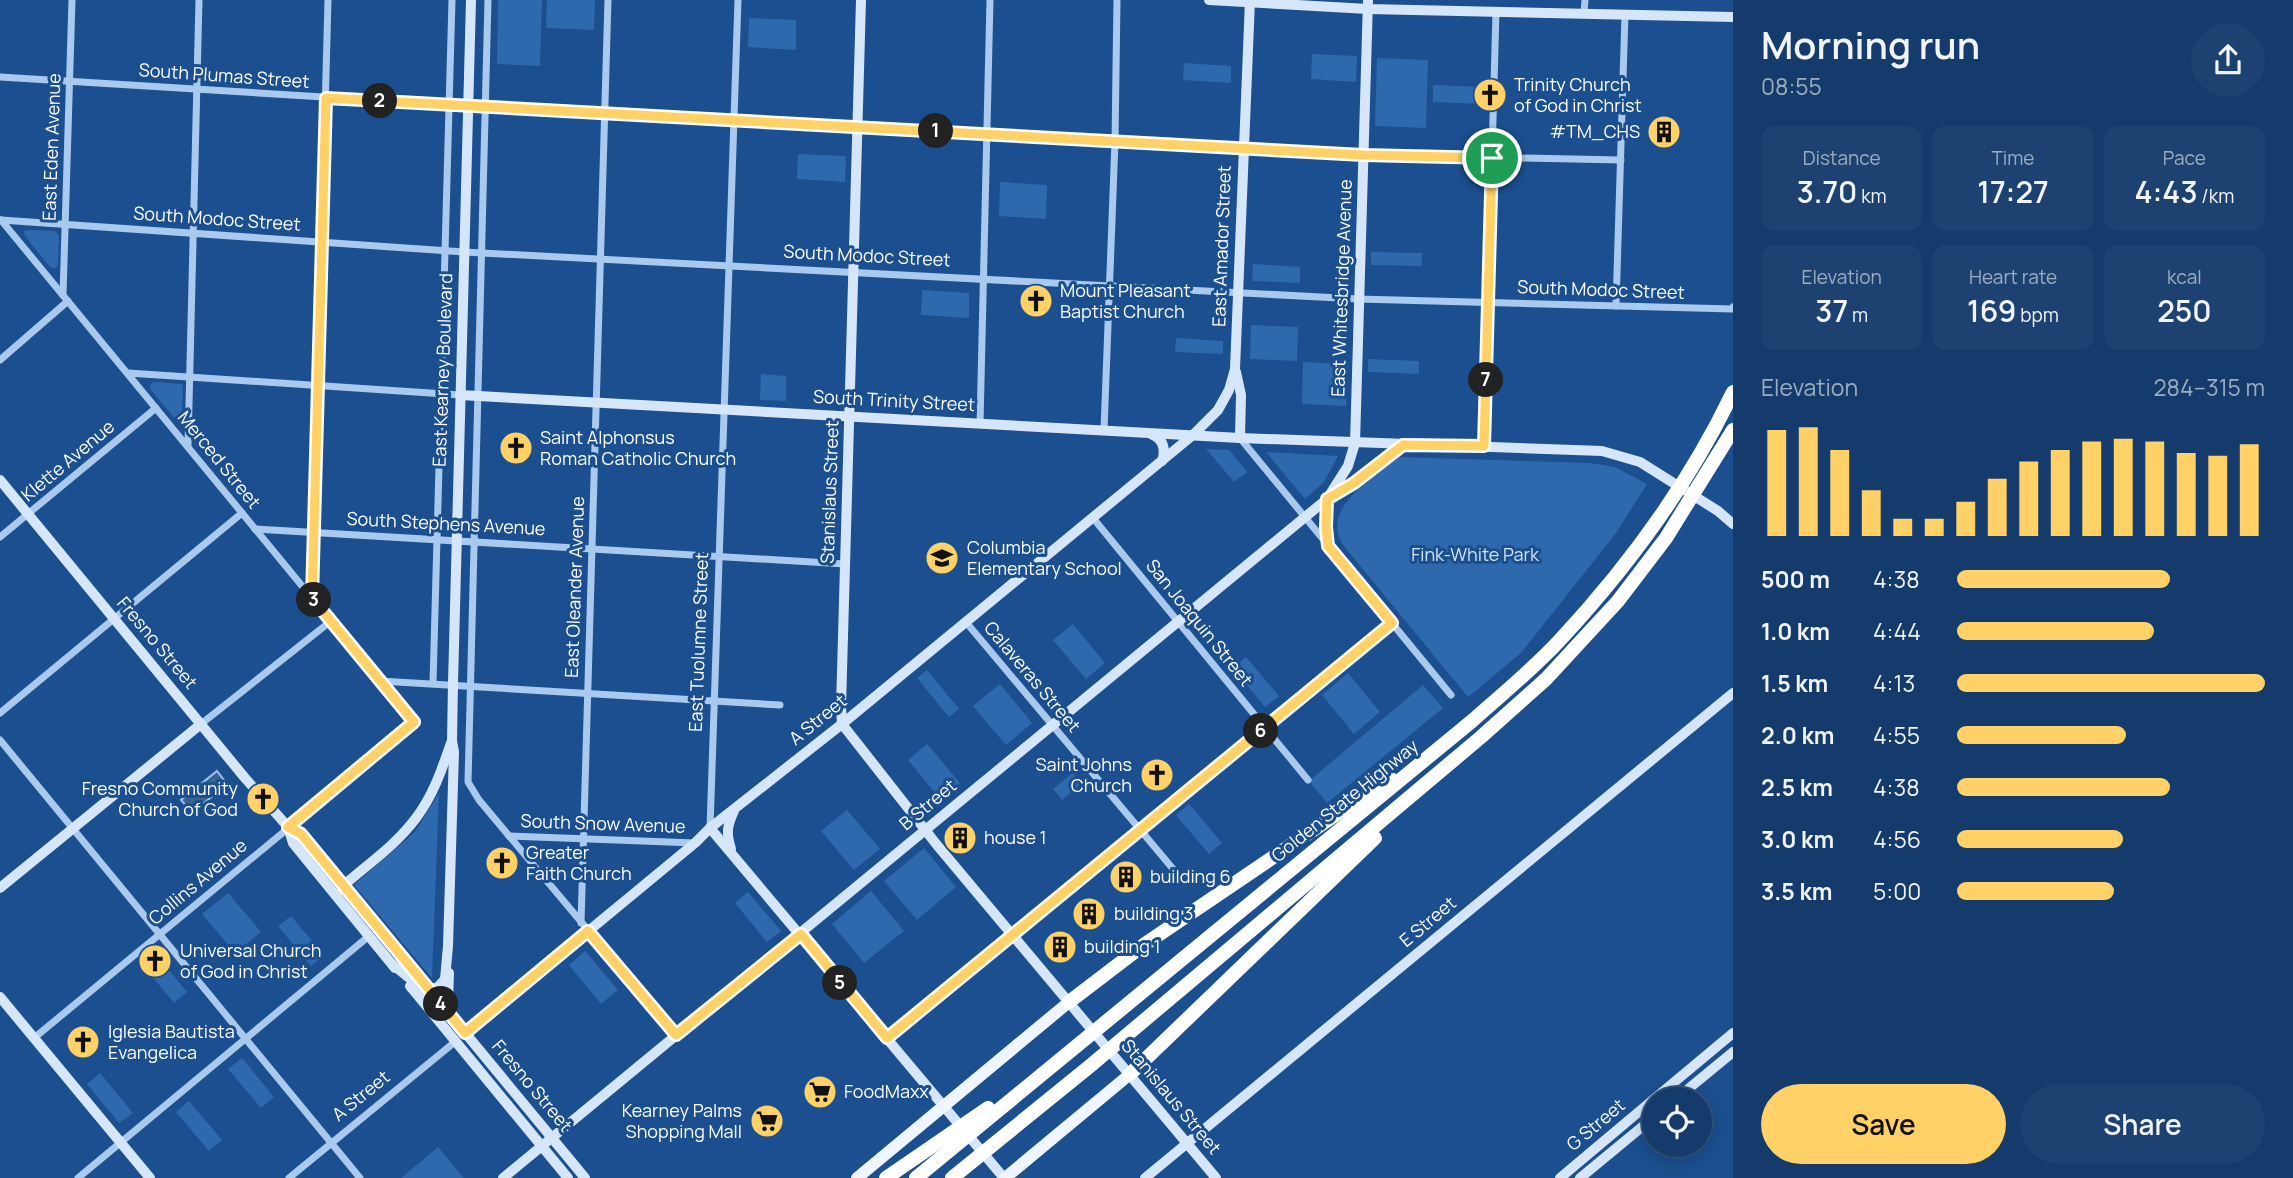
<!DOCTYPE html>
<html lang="en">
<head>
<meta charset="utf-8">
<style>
	body { margin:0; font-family:Manrope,sans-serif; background:#1d4271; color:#f1f3f6; height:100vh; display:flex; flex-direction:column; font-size:26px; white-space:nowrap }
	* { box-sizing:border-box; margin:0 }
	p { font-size:23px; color:#9dadc1 }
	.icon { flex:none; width:38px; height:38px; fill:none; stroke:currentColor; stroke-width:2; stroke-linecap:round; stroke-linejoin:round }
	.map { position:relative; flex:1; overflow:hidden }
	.sheet { display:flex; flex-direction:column; background:#143b6b; width:560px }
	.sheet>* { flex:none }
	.tools { position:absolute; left:1642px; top:1087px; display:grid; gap:14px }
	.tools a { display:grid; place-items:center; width:70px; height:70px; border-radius:50%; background:#143b6b; box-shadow:0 4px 18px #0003,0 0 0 2px #33557e; font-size:35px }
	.pin { position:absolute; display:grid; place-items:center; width:60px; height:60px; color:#fff; margin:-30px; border:4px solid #fff; border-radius:50%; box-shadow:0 2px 7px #0007 }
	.km { position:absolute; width:35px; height:35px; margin:-18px; border-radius:50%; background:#222; color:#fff; font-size:19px; line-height:35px; text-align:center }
	.round { display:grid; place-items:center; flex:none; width:74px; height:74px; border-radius:37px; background:#1d4271 }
	.overview { display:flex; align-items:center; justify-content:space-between; height:119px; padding:0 28px }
	h1 { font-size:38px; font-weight:600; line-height:52px }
	.stats { display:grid; grid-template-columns:repeat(3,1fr); gap:10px; height:119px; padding:7px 28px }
	.stats div { display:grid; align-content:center; border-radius:14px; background:#1d4271; text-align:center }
	.stats b { font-size:30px; font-weight:600 }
	.stats small { font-size:19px; font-weight:400 }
	.stats p { font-size:19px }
	.chart { height:196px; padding:14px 28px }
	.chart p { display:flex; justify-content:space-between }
	.chart svg { width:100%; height:126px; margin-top:7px; stroke:#ffd166; stroke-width:6 }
	.action { display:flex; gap:14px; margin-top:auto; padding:14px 28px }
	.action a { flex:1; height:80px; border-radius:42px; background:#ffd166; color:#111; font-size:28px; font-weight:600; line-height:80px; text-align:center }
	.action a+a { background:#1d4271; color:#f1f3f6 }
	ul { padding:0 28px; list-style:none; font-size:23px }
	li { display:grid; grid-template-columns:112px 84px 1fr; align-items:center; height:52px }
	li i { height:18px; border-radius:9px; background:#ffd166 }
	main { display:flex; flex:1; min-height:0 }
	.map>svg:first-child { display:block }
	.green { fill:#2e69ad }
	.water { fill:#3c6290; stroke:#9cc4f0; stroke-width:2 }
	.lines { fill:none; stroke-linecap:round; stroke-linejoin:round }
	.street { stroke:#a9c9ee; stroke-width:7 }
	.secondary { stroke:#d6e6fa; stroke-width:10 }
	.primary { stroke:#f0f6ff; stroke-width:12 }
	.highway { stroke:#fff; stroke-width:14 }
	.route-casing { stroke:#fff; stroke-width:14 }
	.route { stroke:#ffd166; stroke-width:9 }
	.labels { text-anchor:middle; stroke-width:6; stroke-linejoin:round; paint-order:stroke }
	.street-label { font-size:18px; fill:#fff; stroke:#1b4f8f }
	.poi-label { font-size:18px; fill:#fff; stroke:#1b4f8f; text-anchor:start }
	.park-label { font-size:18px; fill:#cfe3fa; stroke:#1b4f8f }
</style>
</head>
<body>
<main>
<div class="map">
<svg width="1733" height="1178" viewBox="0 0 1733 1178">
	<rect width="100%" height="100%" fill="#1b4f8f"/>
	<g class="green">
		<path d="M498 0H542L540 66 497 64Z"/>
		<path d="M547 0H595L594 30 546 28Z"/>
		<path d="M749 18 796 20V50L748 47Z"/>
		<path d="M1312 54 1357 56 1356 82 1311 79Z"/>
		<path d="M1377 58 1428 60 1426 128 1375 126Z"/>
		<path d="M1184 63 1231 66V83L1183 80Z"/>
		<path d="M1433 85 1484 87V104L1433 102Z"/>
		<path d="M798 154 846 156 845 182 797 179Z"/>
		<path d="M1000 182 1047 185 1046 219 999 216Z"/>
		<path d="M28 230 55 231 59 236 58 265 55 269 50 267 25 236 24 231Z"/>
		<path d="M1371 252 1422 253V266L1371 265Z"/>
		<path d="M1253 264 1300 267V283L1252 281Z"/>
		<path d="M922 290 969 293V318L921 315Z"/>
		<path d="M1251 325 1298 327 1297 361 1250 359Z"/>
		<path d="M1176 338 1223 341V354L1175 352Z"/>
		<path d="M1368 359 1419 361V374L1368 372Z"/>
		<path d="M1303 362 1348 364 1346 406 1302 404Z"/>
		<path d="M761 374 786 376V401L760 400Z"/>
		<path d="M154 382 181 384 183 386 182 416 180 419H175L151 390 150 385Z"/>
		<path d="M1206 449 1229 450 1247 472 1234 482Z"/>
		<path d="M1266 452 1338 456 1324 482 1305 499Z"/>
		<path d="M1399 457 1590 463 1615 467 1647 484 1616 533 1521 653 1468 697 1343 545C1319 508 1375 477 1399 457Z"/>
		<path d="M1073 624 1105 663 1086 679 1053 640Z"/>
		<path d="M1246 657 1279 696 1265 707 1233 668Z"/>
		<path d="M927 670 959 709 949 717 917 678Z"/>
		<path d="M1348 673 1380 712 1354 734 1322 695Z"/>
		<path d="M1000 684 1032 723 1006 745 973 706Z"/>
		<path d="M1423 685 1443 708 1327 803 1309 781Z"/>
		<path d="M927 744 960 783 940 799 908 760Z"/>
		<path d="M1073 773 1082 783 1062 800 1053 789Z"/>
		<path d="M439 793 432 978 354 885 415 832Z"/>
		<path d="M1189 804 1222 843 1209 854 1176 815Z"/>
		<path d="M847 810 880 849 854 870 821 831Z"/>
		<path d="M924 848 956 887 917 920 884 881Z"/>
		<path d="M871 891 904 931 864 963 832 924Z"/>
		<path d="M748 892 781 931 767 942 735 903Z"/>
		<path d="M228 893 261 932 235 953 202 914Z"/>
		<path d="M291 916 324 955 311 966 278 926Z"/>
		<path d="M585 951 618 990 601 1004 569 965Z"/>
		<path d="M155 953 187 992 174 1003 142 964Z"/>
		<path d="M242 1058 274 1097 261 1108 228 1069Z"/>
		<path d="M100 1073 133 1113 119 1123 87 1084Z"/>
		<path d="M189 1101 222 1140 209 1151 176 1112Z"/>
		<path d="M438 1147 464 1178H401Z"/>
	</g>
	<path class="water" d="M217 771 227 784 192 813 181 800Z"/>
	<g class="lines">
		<g class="street">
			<path d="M488 0 468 782 479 800 676 1035"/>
			<path d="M1584 13 1585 0"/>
			<path d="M0 77 486 107 1363 155 1621 160"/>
			<path d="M1 220 464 252 1358 299 1732 309 1733 307"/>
			<path d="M1 220 414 722 337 788 34 1038"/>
			<path d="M63 295 72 0"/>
			<path d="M1616 306 1625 14"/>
			<path d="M0 360 68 301"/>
			<path d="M128 373 460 395"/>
			<path d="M980 424 990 0"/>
			<path d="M1104 430 1115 141 1117 0"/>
			<path d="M1240 438 1451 695"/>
			<path d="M188 445 199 0"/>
			<path d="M1484 446 1496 11"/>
			<path d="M1093 518 1308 780"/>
			<path d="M255 529 845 564"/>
			<path d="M0 537 156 408"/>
			<path d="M312 598 328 0"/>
			<path d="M965 621 1184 882"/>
			<path d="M380 681 780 705"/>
			<path d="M433 683 452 0"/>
			<path d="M0 713 242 513"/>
			<path d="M201 724 331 621"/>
			<path d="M0 740 360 1178"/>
			<path d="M710 828 738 0"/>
			<path d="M509 836 695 843"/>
			<path d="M581 923 608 0"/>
			<path d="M887 1038 1392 623"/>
			<path d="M78 1178 369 936"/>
			<path d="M289 1178 456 1041"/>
		</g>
		<g class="secondary">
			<path d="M861 0 841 707 842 724 937 845 1216 1178"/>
			<path d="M1209 0 1368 9 1733 17"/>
			<path d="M1236 372 1241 395 1240 438"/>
			<path d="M460 395 1240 438 1602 451 1640 462 1718 511 1733 524"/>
			<path d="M1151 434C1164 439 1166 449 1162 461"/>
			<path d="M0 480 245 778 288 827 301 834 585 1178"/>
			<path d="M1328 546 1326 527 1327 499 1354 483 1403 445"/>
			<path d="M288 827 293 843 395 968"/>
			<path d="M710 828 1004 1178"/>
			<path d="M731 849C726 833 727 826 734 811"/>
			<path d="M0 888 201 724"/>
			<path d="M342 890 343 886C368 864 396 845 416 818 433 796 442 769 451 743"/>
			<path d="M392 964 425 991 438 987 445 979 448 946 454 752 452 741 453 684 471 0"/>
			<path d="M449 973 448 1002 450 1012"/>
			<path d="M410 986 568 1178"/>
			<path d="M0 997 150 1178"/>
			<path d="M465 1033 695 843 710 828 842 724 1193 435 1218 410 1229 390 1235 369 1250 0"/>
			<path d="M1654 1099 1733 1033"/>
			<path d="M1676 1099 1733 1052"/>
			<path d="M503 1178 1327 499 1348 466 1355 443 1368 0"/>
			<path d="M1145 1178 1733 693"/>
			<path d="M1560 1178 1654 1099"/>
			<path d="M1580 1178 1654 1117"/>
		</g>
		<g class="primary">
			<path d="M857 1178 1069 1002"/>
			<path d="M1005 1178 1129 1075"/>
		</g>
		<g class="highway">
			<path d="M1069 1002 1145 944 1390 778"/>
			<path d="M1129 1075 1375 838"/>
			<path d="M886 1178 988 1108"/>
			<path d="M916 1178 1472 721C1501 695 1532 670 1559 641 1628 567 1689 484 1733 392"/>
			<path d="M952 1178 1090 1066 1481 737 1546 679 1618 601 1666 538 1733 430"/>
		</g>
	</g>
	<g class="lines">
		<defs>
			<path id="route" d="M326 98 1363 155 1492 158 1484 446 1403 445 1354 483 1327 499 1326 527 1328 546 1392 623 887 1038 801 934 676 1035 588 931 465 1033 301 834 288 827 414 722 312 598Z"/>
		</defs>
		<use href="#route" class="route-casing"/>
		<use href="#route" class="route"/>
	</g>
	<defs>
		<symbol id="church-disc" viewBox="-11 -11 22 22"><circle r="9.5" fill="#ffd166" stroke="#1b4f8f"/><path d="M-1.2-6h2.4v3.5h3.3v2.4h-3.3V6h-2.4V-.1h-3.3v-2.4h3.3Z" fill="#111"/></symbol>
		<symbol id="building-disc" viewBox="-11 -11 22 22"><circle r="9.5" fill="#ffd166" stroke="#1b4f8f"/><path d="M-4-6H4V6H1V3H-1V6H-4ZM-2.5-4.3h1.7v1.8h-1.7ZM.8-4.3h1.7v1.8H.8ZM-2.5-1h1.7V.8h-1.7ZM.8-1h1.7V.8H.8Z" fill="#111"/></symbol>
		<symbol id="school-disc" viewBox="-11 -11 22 22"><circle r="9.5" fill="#ffd166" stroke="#1b4f8f"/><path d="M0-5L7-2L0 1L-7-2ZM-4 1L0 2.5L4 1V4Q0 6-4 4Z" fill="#111"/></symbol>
		<symbol id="supermarket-disc" viewBox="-11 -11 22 22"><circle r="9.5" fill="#ffd166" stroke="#1b4f8f"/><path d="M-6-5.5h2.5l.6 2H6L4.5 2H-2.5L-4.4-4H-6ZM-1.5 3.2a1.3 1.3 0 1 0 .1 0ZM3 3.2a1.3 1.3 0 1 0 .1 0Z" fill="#111"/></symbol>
	</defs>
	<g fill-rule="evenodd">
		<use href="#church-disc" x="1471" y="76" width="38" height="38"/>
		<use href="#building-disc" x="1645" y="113" width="38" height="38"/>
		<use href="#church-disc" x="1017" y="282" width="38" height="38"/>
		<use href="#church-disc" x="497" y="429" width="38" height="38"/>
		<use href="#school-disc" x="923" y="539" width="38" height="38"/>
		<use href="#church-disc" x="1138" y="756" width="38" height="38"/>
		<use href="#church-disc" x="244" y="780" width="38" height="38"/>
		<use href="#building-disc" x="941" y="819" width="38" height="38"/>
		<use href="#church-disc" x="483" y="844" width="38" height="38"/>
		<use href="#building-disc" x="1107" y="858" width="38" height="38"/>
		<use href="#building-disc" x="1070" y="895" width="38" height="38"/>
		<use href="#building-disc" x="1041" y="928" width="38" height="38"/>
		<use href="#church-disc" x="136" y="942" width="38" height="38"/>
		<use href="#church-disc" x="64" y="1023" width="38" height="38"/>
		<use href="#supermarket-disc" x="801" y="1073" width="38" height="38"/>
		<use href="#supermarket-disc" x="748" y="1102" width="38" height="38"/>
	</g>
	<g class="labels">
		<g class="street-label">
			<text transform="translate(224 76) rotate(4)" y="6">South Plumas Street</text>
			<text transform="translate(52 147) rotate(-88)" y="6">East Eden Avenue</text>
			<text transform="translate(217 219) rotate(4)" y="6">South Modoc Street</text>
			<text transform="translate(1222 246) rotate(-88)" y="6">East Amador Street</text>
			<text transform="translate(867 256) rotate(3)" y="6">South Modoc Street</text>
			<text transform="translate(1342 288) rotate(-88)" y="6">East Whitesbridge Avenue</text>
			<text transform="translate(1601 290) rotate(2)" y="6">South Modoc Street</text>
			<text transform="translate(443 370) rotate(-88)" y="6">East Kearney Boulevard</text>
			<text transform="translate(894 401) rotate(3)" y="6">South Trinity Street</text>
			<text transform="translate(219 460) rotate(51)" y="6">Merced Street</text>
			<text transform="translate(68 461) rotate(-40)" y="6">Klette Avenue</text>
			<text transform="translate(830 492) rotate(-88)" y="6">Stanislaus Street</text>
			<text transform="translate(446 524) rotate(3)" y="6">South Stephens Avenue</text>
			<text transform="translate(575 587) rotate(-88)" y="6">East Oleander Avenue</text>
			<text transform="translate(1199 623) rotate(51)" y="6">San Joaquin Street</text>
			<text transform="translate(699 642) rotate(-88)" y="6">East Tuolumne Street</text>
			<text transform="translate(157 643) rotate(50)" y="6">Fresno Street</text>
			<text transform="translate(1032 677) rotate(50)" y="6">Calaveras Street</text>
			<text transform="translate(818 720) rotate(-39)" y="6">A Street</text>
			<text transform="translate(1345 801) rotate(-39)" y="6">Golden State Highway</text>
			<text transform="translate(928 805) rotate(-40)" y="6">B Street</text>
			<text transform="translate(603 824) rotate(2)" y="6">South Snow Avenue</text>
			<text transform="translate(198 882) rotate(-40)" y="6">Collins Avenue</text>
			<text transform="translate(1428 922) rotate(-40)" y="6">E Street</text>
			<text transform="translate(532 1086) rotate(50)" y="6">Fresno Street</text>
			<text transform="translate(361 1096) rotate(-39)" y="6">A Street</text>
			<text transform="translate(1171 1097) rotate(50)" y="6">Stanislaus Street</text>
			<text transform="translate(1596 1125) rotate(-40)" y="6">G Street</text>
		</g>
		<g class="poi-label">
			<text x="1514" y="91">Trinity Church<tspan x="1514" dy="21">of God in Christ</tspan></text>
			<text x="1640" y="138" text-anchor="end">#TM_CHS</text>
			<text x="1060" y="297">Mount Pleasant<tspan x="1060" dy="21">Baptist Church</tspan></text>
			<text x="540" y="444">Saint Alphonsus<tspan x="540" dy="21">Roman Catholic Church</tspan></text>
			<text x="967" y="554">Columbia<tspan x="967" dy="21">Elementary School</tspan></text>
			<text x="1132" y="771" text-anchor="end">Saint Johns<tspan x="1132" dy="21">Church</tspan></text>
			<text x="238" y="795" text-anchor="end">Fresno Community<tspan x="238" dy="21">Church of God</tspan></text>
			<text x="984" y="844">house 1</text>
			<text x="526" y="859">Greater<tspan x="526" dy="21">Faith Church</tspan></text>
			<text x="1150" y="883">building 6</text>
			<text x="1114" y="920">building 3</text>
			<text x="1084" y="953">building 1</text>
			<text x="180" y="957">Universal Church<tspan x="180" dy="21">of God in Christ</tspan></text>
			<text x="108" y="1038">Iglesia Bautista<tspan x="108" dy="21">Evangelica</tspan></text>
			<text x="844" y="1098">FoodMaxx</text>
			<text x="742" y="1117" text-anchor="end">Kearney Palms<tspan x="742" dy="21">Shopping Mall</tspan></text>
		</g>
		<g class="park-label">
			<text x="1475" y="561">Fink-White Park</text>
		</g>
	</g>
</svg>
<div class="tools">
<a><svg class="icon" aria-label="locate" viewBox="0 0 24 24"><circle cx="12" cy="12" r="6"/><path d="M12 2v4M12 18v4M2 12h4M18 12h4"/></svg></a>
</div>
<div class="pin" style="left:1492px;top:158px;background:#1e9e55"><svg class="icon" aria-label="arrive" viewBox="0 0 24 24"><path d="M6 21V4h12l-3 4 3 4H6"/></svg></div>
<b class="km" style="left:936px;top:131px">1</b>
<b class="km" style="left:380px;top:101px">2</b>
<b class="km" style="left:314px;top:600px">3</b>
<b class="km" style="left:441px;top:1004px">4</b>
<b class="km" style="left:840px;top:983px">5</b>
<b class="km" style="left:1261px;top:731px">6</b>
<b class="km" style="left:1486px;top:380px">7</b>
</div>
<section class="sheet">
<div class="overview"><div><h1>Morning run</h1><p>08:55</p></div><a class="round"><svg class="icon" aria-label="share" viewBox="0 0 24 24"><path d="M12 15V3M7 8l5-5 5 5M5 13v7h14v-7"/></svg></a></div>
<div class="stats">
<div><p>Distance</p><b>3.70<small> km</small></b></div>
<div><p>Time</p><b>17:27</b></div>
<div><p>Pace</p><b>4:43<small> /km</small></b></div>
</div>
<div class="stats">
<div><p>Elevation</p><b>37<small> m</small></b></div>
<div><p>Heart rate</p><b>169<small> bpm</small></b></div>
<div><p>kcal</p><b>250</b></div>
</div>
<div class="chart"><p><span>Elevation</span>284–315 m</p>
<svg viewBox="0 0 160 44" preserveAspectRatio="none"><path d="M5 44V7M15 44V6M25 44V14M35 44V28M45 44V38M55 44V38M65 44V32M75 44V24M85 44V18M95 44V14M105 44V11M115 44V10M125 44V11M135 44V15M145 44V16M155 44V12"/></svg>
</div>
<ul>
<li><b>500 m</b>4:38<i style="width:69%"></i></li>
<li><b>1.0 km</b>4:44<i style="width:64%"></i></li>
<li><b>1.5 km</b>4:13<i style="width:100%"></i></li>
<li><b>2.0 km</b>4:55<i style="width:55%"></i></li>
<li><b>2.5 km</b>4:38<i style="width:69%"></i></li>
<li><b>3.0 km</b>4:56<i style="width:54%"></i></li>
<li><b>3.5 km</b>5:00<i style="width:51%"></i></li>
</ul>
<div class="action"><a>Save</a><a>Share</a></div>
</section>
</main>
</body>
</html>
